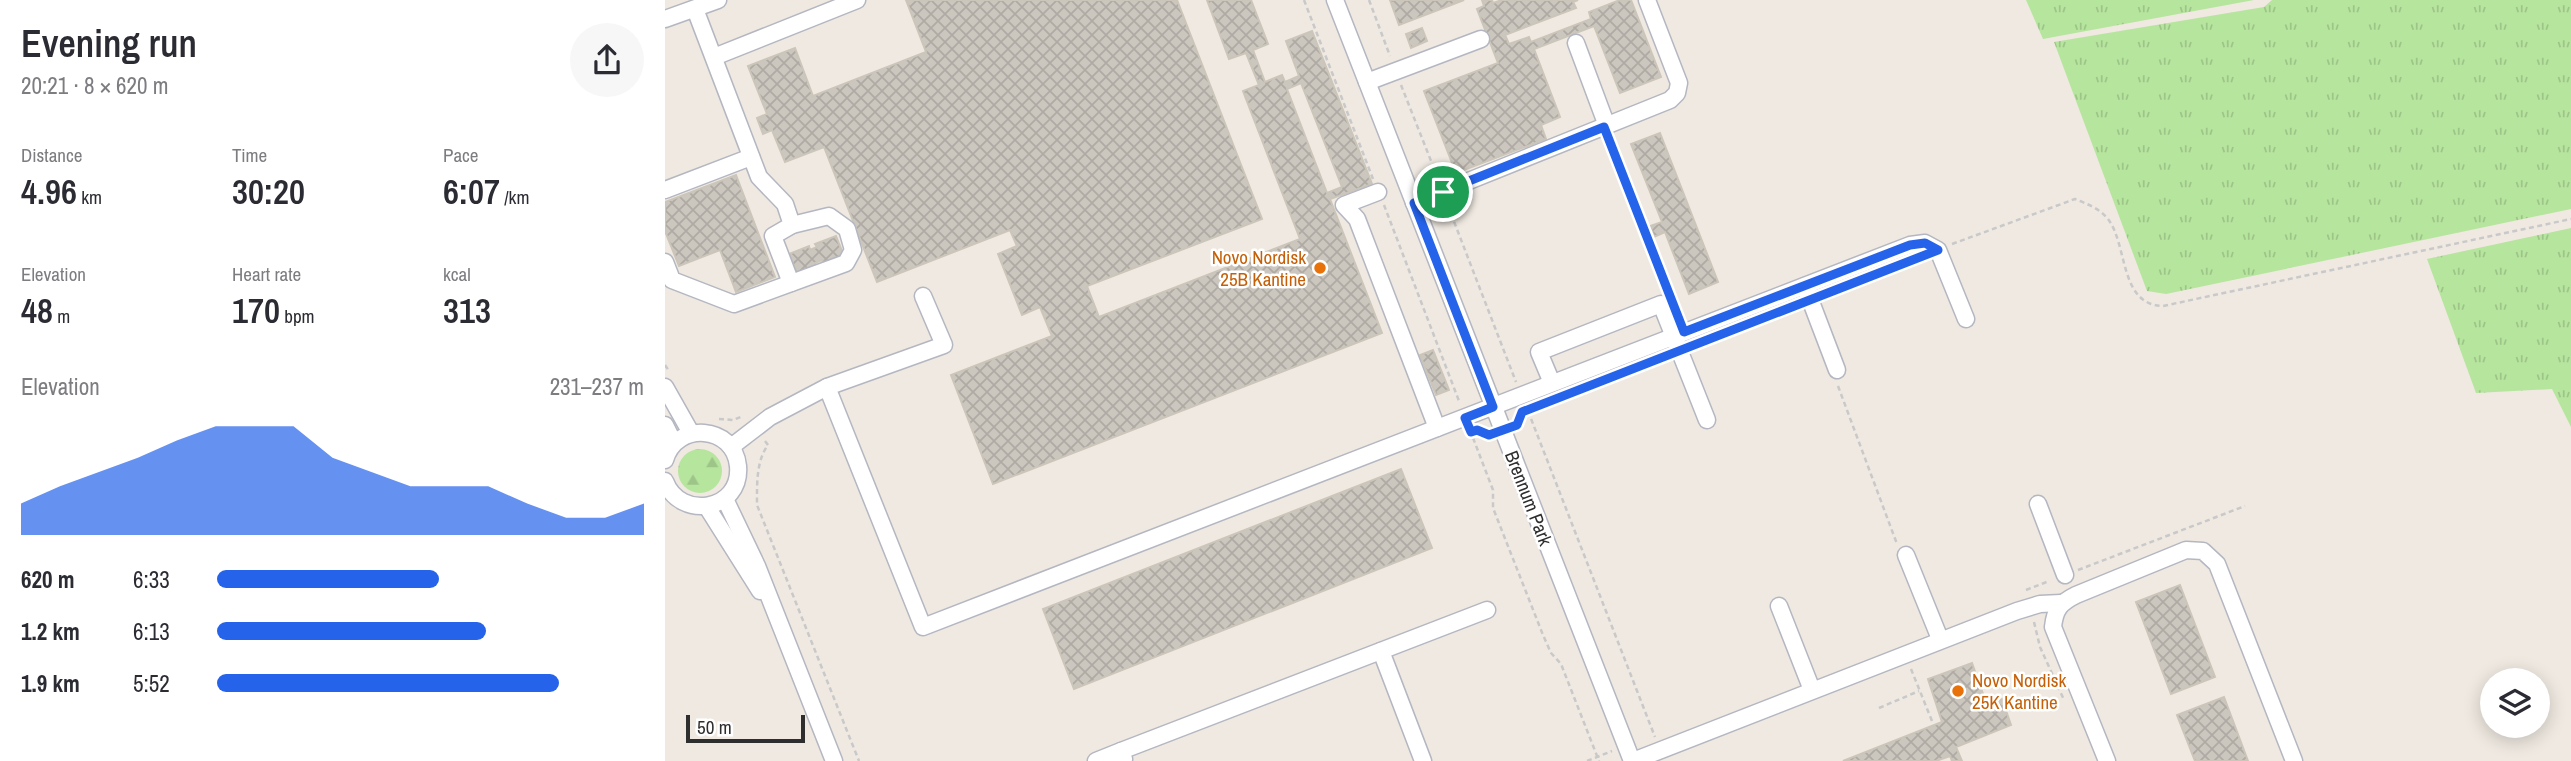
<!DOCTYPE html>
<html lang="en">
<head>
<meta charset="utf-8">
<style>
	body { margin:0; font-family:"Archivo Narrow",sans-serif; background:#f7f7f7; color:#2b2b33; height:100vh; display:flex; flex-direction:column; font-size:26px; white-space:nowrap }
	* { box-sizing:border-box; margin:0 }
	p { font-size:23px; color:#7c7c81 }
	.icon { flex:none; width:38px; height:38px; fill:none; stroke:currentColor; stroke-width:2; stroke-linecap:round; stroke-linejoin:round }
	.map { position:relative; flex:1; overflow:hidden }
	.details { display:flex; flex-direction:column; background:#fff; width:665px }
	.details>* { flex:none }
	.tools { position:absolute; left:1815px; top:668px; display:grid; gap:14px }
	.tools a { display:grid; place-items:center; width:70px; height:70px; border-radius:50%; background:#fff; box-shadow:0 4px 18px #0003; font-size:35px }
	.scale { position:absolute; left:21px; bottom:18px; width:119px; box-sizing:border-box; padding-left:7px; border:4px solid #2e2e2e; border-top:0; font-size:19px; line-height:24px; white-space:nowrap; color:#2e2e2e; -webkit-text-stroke:5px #fff; paint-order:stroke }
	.pin { position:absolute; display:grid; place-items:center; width:60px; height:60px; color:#fff; margin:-30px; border:4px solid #fff; border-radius:50%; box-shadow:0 2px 7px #0007 }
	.round { display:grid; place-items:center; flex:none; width:74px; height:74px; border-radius:37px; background:#f7f7f7 }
	.overview { display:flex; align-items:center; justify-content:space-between; height:119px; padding:0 21px }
	h1 { font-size:38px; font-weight:600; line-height:52px }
	.stats { display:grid; grid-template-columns:repeat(3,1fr); gap:10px; height:119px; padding:7px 21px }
	.stats div { display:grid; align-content:center }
	.stats b { font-size:35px; font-weight:600 }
	.stats small { font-size:19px; font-weight:400 }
	.stats p { font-size:19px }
	.chart { height:196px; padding:14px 21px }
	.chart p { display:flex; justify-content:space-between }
	.chart svg { width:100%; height:126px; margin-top:7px; fill:#2563eb; opacity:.7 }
	ul { padding:0 21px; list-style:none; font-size:23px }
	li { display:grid; grid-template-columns:112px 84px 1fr; align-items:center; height:52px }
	li i { height:18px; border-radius:9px; background:#2563eb }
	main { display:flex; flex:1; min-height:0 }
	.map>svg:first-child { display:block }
	.grass { fill:url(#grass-tufts) }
	.forest { fill:url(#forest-firs) }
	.building { fill:url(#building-cross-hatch); stroke:#cbc5ba; stroke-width:2; fill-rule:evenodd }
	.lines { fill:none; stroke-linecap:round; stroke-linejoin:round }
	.minor-casing { stroke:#b4b7c1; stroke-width:19 }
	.path { stroke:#c9c9c9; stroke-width:2.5; stroke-dasharray:5 3.5; stroke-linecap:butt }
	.minor { stroke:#fff; stroke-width:16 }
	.route-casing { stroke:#fff; stroke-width:14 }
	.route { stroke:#2563eb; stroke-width:9 }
	.food-dot { fill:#e8710a; stroke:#fff; stroke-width:2.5 }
	.labels { text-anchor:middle; stroke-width:5; stroke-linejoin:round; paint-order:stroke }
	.food-label { font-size:19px; fill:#c56008; stroke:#fff; text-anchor:end }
	.street-label { font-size:19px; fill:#2e2e2e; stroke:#fff }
</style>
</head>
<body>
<main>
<section class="details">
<div class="overview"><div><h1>Evening run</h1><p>20:21 · 8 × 620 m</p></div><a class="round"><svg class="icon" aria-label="share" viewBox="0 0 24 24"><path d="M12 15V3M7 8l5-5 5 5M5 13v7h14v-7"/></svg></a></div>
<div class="stats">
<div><p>Distance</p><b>4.96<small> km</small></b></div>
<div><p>Time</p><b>30:20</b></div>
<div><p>Pace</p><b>6:07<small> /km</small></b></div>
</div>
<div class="stats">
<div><p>Elevation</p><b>48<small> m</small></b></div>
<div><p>Heart rate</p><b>170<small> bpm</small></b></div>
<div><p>kcal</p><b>313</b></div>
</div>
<div class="chart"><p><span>Elevation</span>231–237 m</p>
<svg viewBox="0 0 160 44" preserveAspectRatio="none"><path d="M0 44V33L10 27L20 22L30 17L40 11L50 6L60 6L70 6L80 17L90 22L100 27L110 27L120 27L130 33L140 38L150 38L160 33V44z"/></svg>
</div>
<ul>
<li><b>620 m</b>6:33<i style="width:52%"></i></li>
<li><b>1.2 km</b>6:13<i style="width:63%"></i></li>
<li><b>1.9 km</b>5:52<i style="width:80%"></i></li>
</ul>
</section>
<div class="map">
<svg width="1906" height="761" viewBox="0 0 1906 761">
	<defs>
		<pattern id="grass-tufts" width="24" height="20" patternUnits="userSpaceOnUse" patternTransform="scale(1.75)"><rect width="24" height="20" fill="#b6e59e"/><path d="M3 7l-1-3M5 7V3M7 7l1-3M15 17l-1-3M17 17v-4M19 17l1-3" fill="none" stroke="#9dc588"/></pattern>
		<pattern id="forest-firs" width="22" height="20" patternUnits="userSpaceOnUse" patternTransform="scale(1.75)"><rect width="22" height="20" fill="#b6e59e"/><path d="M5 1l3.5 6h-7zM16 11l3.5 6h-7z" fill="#9dc588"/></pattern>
		<pattern id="building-cross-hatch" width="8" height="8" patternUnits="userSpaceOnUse" patternTransform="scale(1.75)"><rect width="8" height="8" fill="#cbc7bf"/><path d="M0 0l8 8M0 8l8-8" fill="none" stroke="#afaba4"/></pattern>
	</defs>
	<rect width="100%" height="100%" fill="#efe9e1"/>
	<g class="grass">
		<path d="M1361 0H1589L1378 39Z"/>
		<path d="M1607 0H1906V209L1501 294 1482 291 1389 42 1599 7Z"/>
		<path d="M1906 228V427L1887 389 1811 393 1762 259Z"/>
	</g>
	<circle class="forest" cx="35" cy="471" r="22"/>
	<g class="building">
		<path d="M241 0H512L597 219 422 286 434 317 635 239 578 91 594 85 581 53 564 59 542 0H586L603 44 588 50 600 82 617 75 620 82 634 76 621 41 647 31 707 184 665 199 717 333 328 484 286 375 387 336 375 307 357 315 333 254 352 246 345 230 212 282 159 147 120 162 107 130 98 134 92 118 102 114 83 66 130 48 148 96 261 52ZM636 83 677 187 662 193 622 89Z"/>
		<path d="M725 0H799L734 25Z"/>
		<path d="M817 0H827L828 3 837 0H913L908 2 911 8 840 35 844 44 864 37 866 42 926 19 924 12 955 0H966L996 77 955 93 929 26 869 49 895 117 876 125 881 139 791 173 759 91 833 63 812 9 819 6Z"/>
		<path d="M757 28 762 41 746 48 741 34Z"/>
		<path d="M995 133 1053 282 1024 294 1000 232 989 237 985 226 997 222 966 144Z"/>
		<path d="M71 175 110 277 71 292 55 250 14 266 0 231V202Z"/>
		<path d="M171 236 179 256 158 264 157 260 150 263 152 266 132 274 124 254 144 246 145 250 152 247 150 244Z"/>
		<path d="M768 350 784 390 771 395 755 355Z"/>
		<path d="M736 469 767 548 409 689 378 609Z"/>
		<path d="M1515 585 1550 677 1506 694 1471 602Z"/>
		<path d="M1307 663 1322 705 1337 699 1346 725 1291 747 1297 761H1287L1285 756 1271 761H1178L1277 722 1263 679Z"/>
		<path d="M1559 697 1583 761H1530L1512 715Z"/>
	</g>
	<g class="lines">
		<defs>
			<g id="minor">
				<path d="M670 0 967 761"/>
				<path d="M30 9 94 177 120 204 127 225 108 236 126 283"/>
				<path d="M0 19 53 0"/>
				<path d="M911 43 942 126"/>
				<path d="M49 57 192 0"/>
				<path d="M702 82 816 39"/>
				<path d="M0 190 86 157"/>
				<path d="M713 192 679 205 692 219 772 428"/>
				<path d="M749 203 1005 100 1012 93 1014 83 982 0"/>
				<path d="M0 262 7 280 69 304 181 263 188 250 182 229 164 216 127 225"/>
				<path d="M1140 286 1172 370"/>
				<path d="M887 383 874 352 996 304 1042 420"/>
				<path d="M0 387 26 433"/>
				<path d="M162 387 279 345 258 296"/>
				<path d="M0 425 9 443"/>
				<path d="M66 447 105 417 162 387 258 627 1245 245 1260 243 1273 250 1301 319"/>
				<path d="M0 460C11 421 69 425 73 466 77 511 15 521 0 481"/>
				<path d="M60 499 92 566 169 761"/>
				<path d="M1373 504 1400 575"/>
				<path d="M42 507 95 591"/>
				<path d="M1241 555 1275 639"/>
				<path d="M1114 606 1147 690"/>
				<path d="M716 651 758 761"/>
				<path d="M456 751 822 610"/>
				<path d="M431 761 456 751 459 759"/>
				<path d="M968 761 1352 611 1375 604 1396 603"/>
				<path d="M1442 761 1388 627C1390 609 1395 603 1411 595L1521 550 1538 551 1552 564 1629 761"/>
			</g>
		</defs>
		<use href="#minor" class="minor-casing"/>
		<g class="path">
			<path d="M639 0 708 179"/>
			<path d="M704 0 725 56"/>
			<path d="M736 85 772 176"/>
			<path d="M944 140 1003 290"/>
			<path d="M719 205 794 401"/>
			<path d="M783 206 851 382"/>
			<path d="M1287 244 1410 199C1422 204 1434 208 1443 219 1463 245 1454 305 1498 306L1906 219"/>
			<path d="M0 365 4 371"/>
			<path d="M1173 386 1232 544"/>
			<path d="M863 411 990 737"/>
			<path d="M54 419 68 420 78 416"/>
			<path d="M805 430 828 490V508L878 635 886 653 896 664 934 761"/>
			<path d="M100 441 103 445C91 461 92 485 92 505L194 761"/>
			<path d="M1413 570 1580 506"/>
			<path d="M1361 590 1384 581"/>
			<path d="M1369 622 1375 647 1399 700"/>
			<path d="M1246 669 1267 721"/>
			<path d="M1214 708 1254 691"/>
			<path d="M922 761 947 751"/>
		</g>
		<use href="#minor" class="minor"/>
	</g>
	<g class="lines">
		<defs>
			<path id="route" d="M939 127 1019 332 1245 245 1260 243 1273 250 857 412 852 425 824 435 812 430 806 432 800 418 828 407 749 203Z"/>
		</defs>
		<use href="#route" class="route-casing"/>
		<use href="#route" class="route"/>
	</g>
	<g class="food-dot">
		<circle cx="655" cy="268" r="7"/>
		<circle cx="1293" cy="691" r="7"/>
	</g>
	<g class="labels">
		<g class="food-label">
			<text x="641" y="264">Novo Nordisk<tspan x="641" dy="22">25B Kantine</tspan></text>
			<text x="1307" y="687" text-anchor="start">Novo Nordisk<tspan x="1307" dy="22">25K Kantine</tspan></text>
		</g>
		<g class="street-label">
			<text transform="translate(864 498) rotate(69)" y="7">Brennum Park</text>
		</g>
	</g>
</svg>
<div class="tools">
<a><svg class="icon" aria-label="layers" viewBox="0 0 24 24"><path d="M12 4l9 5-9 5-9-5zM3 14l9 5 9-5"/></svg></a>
</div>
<div class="scale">50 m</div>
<div class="pin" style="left:778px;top:192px;background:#1e9e55"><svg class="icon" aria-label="arrive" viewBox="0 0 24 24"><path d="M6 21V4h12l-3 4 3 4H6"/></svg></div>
</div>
</main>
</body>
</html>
